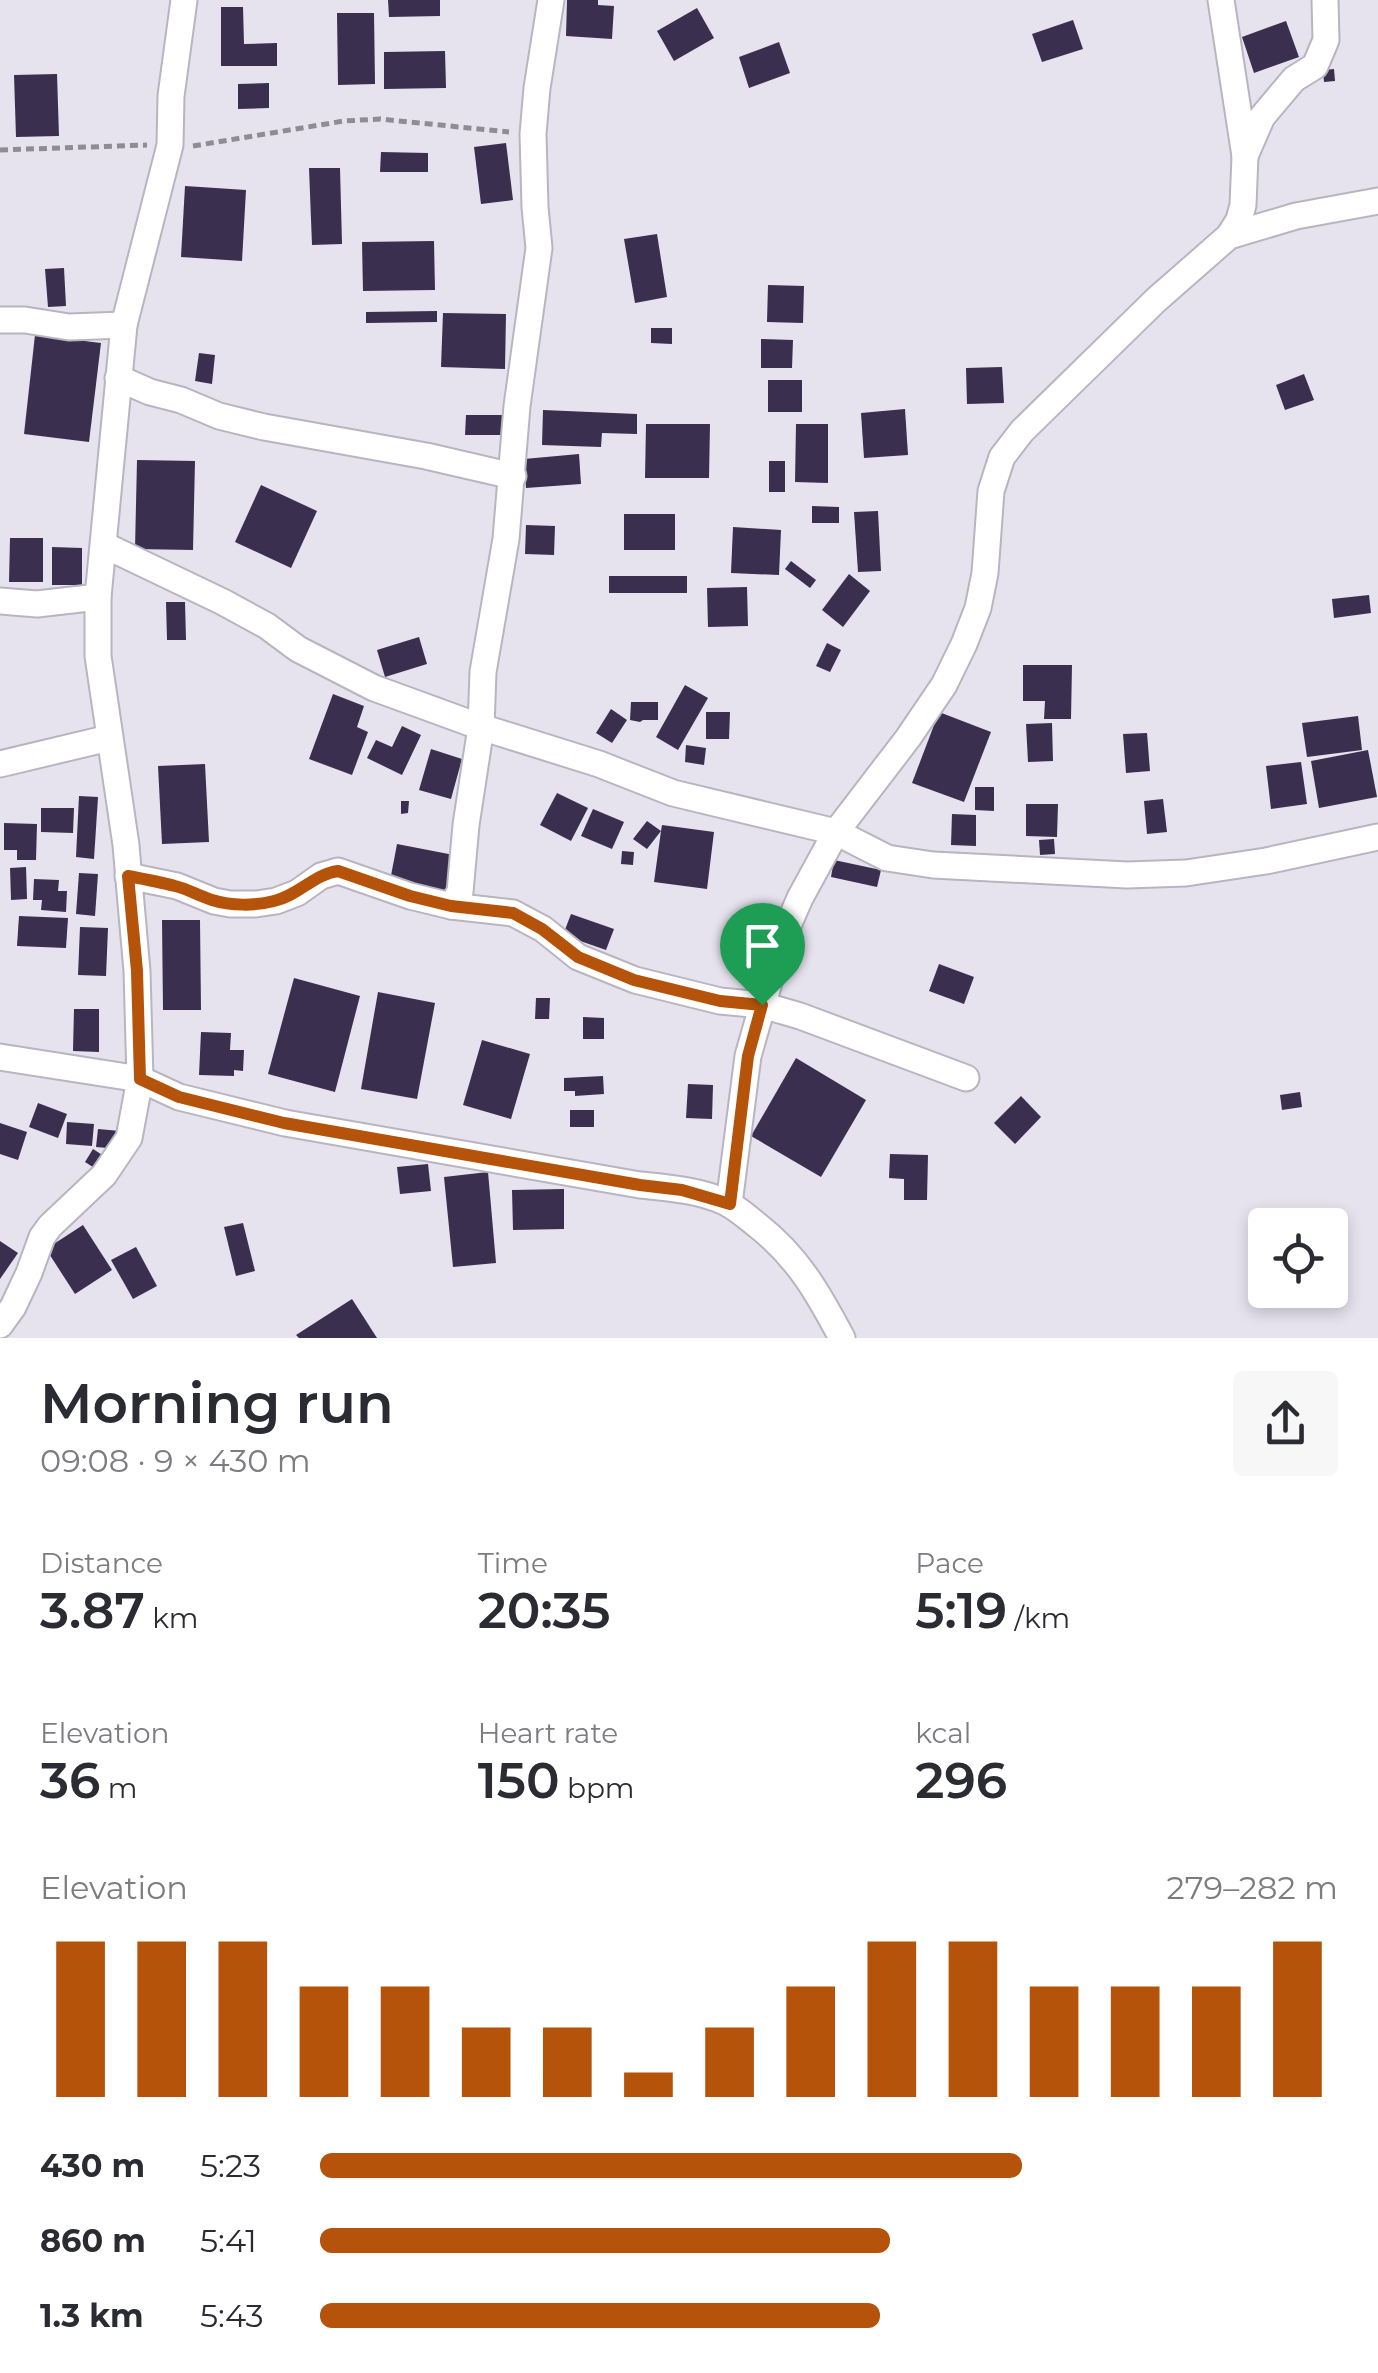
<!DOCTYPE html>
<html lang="en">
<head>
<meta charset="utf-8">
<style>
	body { margin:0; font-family:Montserrat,sans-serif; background:#f7f7f7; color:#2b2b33; height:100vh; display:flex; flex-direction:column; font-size:38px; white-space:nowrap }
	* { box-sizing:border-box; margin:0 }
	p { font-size:32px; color:#7c7c81 }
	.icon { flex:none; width:55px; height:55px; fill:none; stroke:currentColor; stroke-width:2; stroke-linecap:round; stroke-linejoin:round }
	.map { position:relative; height:1338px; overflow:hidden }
	.side { display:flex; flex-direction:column; background:#fff; flex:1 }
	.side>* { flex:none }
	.controls { position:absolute; left:1248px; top:1208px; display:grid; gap:20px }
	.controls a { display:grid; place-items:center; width:100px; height:100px; border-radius:10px; background:#fff; box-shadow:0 5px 15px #0003; font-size:50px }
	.pin { position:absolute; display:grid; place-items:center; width:85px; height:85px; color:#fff; margin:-102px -42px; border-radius:50% 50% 50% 0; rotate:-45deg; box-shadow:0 0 10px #0007 }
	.pin .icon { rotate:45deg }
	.round { display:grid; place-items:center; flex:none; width:105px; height:105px; border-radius:10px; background:#f7f7f7 }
	.summary { display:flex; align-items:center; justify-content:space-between; height:170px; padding:0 40px }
	h1 { font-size:55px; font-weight:600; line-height:75px }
	.figures { display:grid; grid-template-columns:repeat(3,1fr); gap:15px; height:170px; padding:10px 40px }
	.figures div { display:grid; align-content:center }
	.figures b { font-size:50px; font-weight:600 }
	.figures small { font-size:28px; font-weight:400 }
	.figures p { font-size:28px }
	.chart { height:280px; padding:20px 40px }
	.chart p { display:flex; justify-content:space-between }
	.chart svg { width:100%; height:180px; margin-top:10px; stroke:#b45309; stroke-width:6 }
	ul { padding:0 40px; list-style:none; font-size:32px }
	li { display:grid; grid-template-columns:160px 120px 1fr; align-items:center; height:75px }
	li i { height:25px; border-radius:12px; background:#b45309 }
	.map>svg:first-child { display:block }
	.building { fill:#3a2f4e }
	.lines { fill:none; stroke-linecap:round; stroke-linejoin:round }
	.street-casing { stroke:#b8b5c0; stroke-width:29 }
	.path { stroke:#8e8c94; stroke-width:5; stroke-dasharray:8 5; stroke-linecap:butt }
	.street { stroke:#fff; stroke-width:25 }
	.route-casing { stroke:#fff; stroke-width:20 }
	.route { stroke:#b45309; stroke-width:12 }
</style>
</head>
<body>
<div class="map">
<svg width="1378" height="1338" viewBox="0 0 1378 1338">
	<rect width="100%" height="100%" fill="#e6e3ef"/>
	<g class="building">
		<path d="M388 0H440V16L389 17Z"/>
		<path d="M567 0H598V5L614 6 612 39 566 36Z"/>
		<path d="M221 7H243L244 44 277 43V66H221Z"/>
		<path d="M697 8 714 38 674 61 657 31Z"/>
		<path d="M337 13H374L375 84 338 85Z"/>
		<path d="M1073 20 1083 49 1042 62 1032 34Z"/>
		<path d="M1286 21 1299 57 1254 73 1242 37Z"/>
		<path d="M779 42 790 73 749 88 739 57Z"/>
		<path d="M445 51 446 88 384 89V52Z"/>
		<path d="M1334 69 1335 81 1324 82 1323 70Z"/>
		<path d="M57 74 59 136 16 137 14 75Z"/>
		<path d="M269 83V108L238 109V84Z"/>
		<path d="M506 143 513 200 481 204 474 147Z"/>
		<path d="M381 152 428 153V172H380Z"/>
		<path d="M309 168H340L342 244 312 245Z"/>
		<path d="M185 186 246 190 242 261 181 257Z"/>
		<path d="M657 234 667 297 635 303 624 239Z"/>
		<path d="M434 241 435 290 363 291 362 242Z"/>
		<path d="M64 268 66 306 48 307 45 269Z"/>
		<path d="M768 285 804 286 803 323 767 322Z"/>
		<path d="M437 311V322L366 323V312Z"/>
		<path d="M443 313 506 314 505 369 441 367Z"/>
		<path d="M651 328H672V344L651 343Z"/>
		<path d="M35 335 101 343 89 442 24 434Z"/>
		<path d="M761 339 793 340 792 368H761Z"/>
		<path d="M199 353 215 355 212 384 195 381Z"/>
		<path d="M1002 367 1004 403 967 404 966 368Z"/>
		<path d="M1304 374 1314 400 1285 410 1276 385Z"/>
		<rect x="768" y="380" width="34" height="32"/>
		<path d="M905 409 908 455 864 458 861 413Z"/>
		<path d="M543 410 637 414V434L602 433 601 447 542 445Z"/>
		<path d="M466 415H505V435H465Z"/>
		<path d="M646 424H710L709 478H645Z"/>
		<path d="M796 424H828V483L795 482Z"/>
		<path d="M579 454 581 484 526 488 524 459Z"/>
		<path d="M137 460 195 461 193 550 135 549Z"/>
		<rect x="769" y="461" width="16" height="31"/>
		<path d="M261 485 317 511 291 568 235 542Z"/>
		<path d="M812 506 839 507V523H812Z"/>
		<path d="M878 511 881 571 858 572 854 512Z"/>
		<rect x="624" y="514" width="51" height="36"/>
		<path d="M526 525 555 526 554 555 525 554Z"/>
		<path d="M733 527 781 530 779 575 731 573Z"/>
		<path d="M10 538H43V582H9Z"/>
		<path d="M52 547 82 548V585H52Z"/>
		<path d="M791 561 816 580 810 588 785 569Z"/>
		<path d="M849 574 870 591 843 627 822 610Z"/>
		<rect x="609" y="576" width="78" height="17"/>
		<path d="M747 587 748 626 708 627 707 588Z"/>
		<path d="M1369 595 1371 613 1334 618 1332 599Z"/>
		<path d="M166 602H185L186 640H167Z"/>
		<path d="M419 637 427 664 385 677 377 650Z"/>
		<path d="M827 643 841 650 830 672 816 666Z"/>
		<path d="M1023 665H1072L1071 719H1044L1045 701H1023Z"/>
		<path d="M685 685 708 698 678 750 656 737Z"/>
		<path d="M333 694 364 706 357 727 368 732 352 775 309 759Z"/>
		<path d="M631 702H658V720H643L640 722 630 720Z"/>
		<path d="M611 709 627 720 612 743 596 733Z"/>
		<path d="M706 712H730L729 739H706Z"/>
		<path d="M939 712 991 732 964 802 912 783Z"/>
		<path d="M1358 716 1362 750 1307 757 1302 723Z"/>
		<path d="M1052 723 1053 761 1028 762 1026 724Z"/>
		<path d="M402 726 421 735 402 775 367 758 376 740 392 747Z"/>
		<path d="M1147 733 1150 771 1126 773 1123 734Z"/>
		<path d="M686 745 706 748 704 765 685 762Z"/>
		<path d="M431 749 462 759 451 799 419 790Z"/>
		<path d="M1368 750 1377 797 1319 808 1311 761Z"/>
		<path d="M1301 762 1307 804 1271 809 1266 766Z"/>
		<path d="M205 764 209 842 162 844 158 766Z"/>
		<path d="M975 787H994V811L975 810Z"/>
		<path d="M557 793 588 808 571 841 540 825Z"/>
		<path d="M79 796 98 797 94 859 76 857Z"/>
		<path d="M1163 799 1167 832 1147 834 1144 801Z"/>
		<path d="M401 801H409L408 813 401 814Z"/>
		<path d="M1026 804H1058L1057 837 1026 836Z"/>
		<path d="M41 808H74L73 833 41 832Z"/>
		<path d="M593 809 624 822 612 849 581 836Z"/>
		<path d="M952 814 976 815V846L951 845Z"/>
		<path d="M647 821 661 831 662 825 714 832 707 889 654 882 661 831 647 849 633 839Z"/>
		<path d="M4 823 37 824 36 860H17V850H4Z"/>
		<path d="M1054 839 1055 854 1040 855 1039 840Z"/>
		<path d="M397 844 459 856 453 892 390 881Z"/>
		<path d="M622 851 634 852 633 865 621 864Z"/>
		<path d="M834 860 881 870 877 887 831 877Z"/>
		<path d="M26 867 27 899 11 900 10 868Z"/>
		<path d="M79 873 98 874 95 916 76 914Z"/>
		<path d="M34 879 59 880 58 891H67L66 912 41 910 42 900H33Z"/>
		<path d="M571 914 614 929 606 950 563 935Z"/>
		<path d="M19 916 68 918 66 948 17 946Z"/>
		<path d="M162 920H200L201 1010H163Z"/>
		<path d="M80 927 108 928 106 976 78 975Z"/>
		<path d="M939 964 974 977 964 1004 929 991Z"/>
		<path d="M294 978 360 996 335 1092 268 1074Z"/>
		<path d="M378 992 435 1003 417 1099 361 1089Z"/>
		<path d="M536 998H550L549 1019H535Z"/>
		<path d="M74 1009H99V1052L73 1051Z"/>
		<path d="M583 1017 604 1018V1039H583Z"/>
		<path d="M201 1032 231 1033 230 1050H244L243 1071 234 1070V1076L199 1075Z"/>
		<path d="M482 1040 530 1054 511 1119 463 1105Z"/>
		<path d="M796 1058 866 1100 821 1177 751 1136Z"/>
		<path d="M603 1076 604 1094 575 1096V1091H564V1078Z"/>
		<path d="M688 1084 713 1085 712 1119 686 1118Z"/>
		<path d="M1300 1092 1302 1107 1282 1110 1280 1095Z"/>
		<path d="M1021 1096 1041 1117 1015 1144 994 1123Z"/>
		<path d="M38 1103 67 1114 58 1138 29 1127Z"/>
		<rect x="570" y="1110" width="24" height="17"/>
		<path d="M67 1122 94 1124 92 1146 66 1144Z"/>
		<path d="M0 1123 27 1132 18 1160 0 1154Z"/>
		<path d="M98 1129 120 1131 119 1149 96 1147Z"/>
		<path d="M93 1149 107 1158 99 1171 85 1162Z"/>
		<path d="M890 1154 928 1155 927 1200H904V1179L889 1178Z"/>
		<path d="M428 1164 431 1191 400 1194 397 1167Z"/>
		<path d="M488 1172 496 1263 453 1267 444 1177Z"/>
		<path d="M564 1189V1229L513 1230 512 1190Z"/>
		<path d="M243 1223 255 1271 236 1276 224 1227Z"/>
		<path d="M83 1225 112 1270 75 1294 46 1249Z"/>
		<path d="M0 1241 18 1253 0 1279Z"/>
		<path d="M136 1247 157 1286 133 1299 111 1260Z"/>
		<path d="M352 1299 377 1338H299L296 1335Z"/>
	</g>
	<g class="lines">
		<defs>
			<g id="street">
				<path d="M1221 0 1245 156 1243 205 1239 220 1229 236"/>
				<path d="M1245 156 1262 117 1294 79 1315 66 1326 40 1325 0"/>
				<path d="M0 320H25L69 327 124 325"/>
				<path d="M118 378 150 392 181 400 219 416 264 427 426 456 513 476"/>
				<path d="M104 545 223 602 267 626 298 649 374 688 481 727 599 764 673 793 836 832 887 858 933 865 1127 875 1186 873 1266 861 1378 837"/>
				<path d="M0 601 37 604 98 597"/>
				<path d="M0 764 109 738"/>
				<path d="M128 876 177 886 214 901 230 904H256L276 901 297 893 321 876 338 871 410 896 451 906 513 913 543 929 578 957 635 980 720 1001 762 1005 800 1016 966 1078"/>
				<path d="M451 906 460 892 466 825 481 727 483 672 506 539 517 406 539 248 535 207 533 134 537 88 551 0"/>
				<path d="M0 1057 140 1079 179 1097 285 1123 640 1185C669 1188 698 1190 725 1202 737 1208 747 1217 757 1225 798 1257 818 1293 842 1338"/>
				<path d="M729 1204 748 1056 780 944 800 898 836 832 908 738 944 685 964 644 978 608 985 573 991 491 1002 457 1022 431 1156 300 1229 236 1296 216 1378 201"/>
				<path d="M0 1325 13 1307 29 1273 42 1237 50 1226 104 1175 129 1138 140 1079 137 971 130 892 126 845 98 656V597L124 325 170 145 171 96 184 0"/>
			</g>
		</defs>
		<use href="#street" class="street-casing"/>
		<g class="path">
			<path d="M193 146 344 121 380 119 509 132"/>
			<path d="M0 150 147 145"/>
		</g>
		<use href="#street" class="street"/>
	</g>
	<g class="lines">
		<defs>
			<path id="route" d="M338 871 410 896 451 906 513 913 542 929 578 957 634 980 720 1001 762 1005 748 1056 730 1204 682 1190 640 1185 284 1123 179 1097 140 1079 137 971 128 876C144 879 160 882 175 886 188 889 199 896 212 900 231 906 255 906 274 901 298 896 314 874 338 871Z"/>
		</defs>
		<use href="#route" class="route-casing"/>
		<use href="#route" class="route"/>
	</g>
</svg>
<div class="controls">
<a><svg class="icon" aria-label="locate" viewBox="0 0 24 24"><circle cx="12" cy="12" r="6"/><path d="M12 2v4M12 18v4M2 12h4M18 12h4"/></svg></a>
</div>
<div class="pin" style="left:762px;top:1005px;background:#1e9e55"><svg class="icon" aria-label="arrive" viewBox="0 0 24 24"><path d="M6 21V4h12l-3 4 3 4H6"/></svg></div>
</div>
<section class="side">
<div class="summary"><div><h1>Morning run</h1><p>09:08 · 9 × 430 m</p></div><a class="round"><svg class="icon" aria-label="share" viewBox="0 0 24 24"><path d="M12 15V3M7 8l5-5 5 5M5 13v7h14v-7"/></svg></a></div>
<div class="figures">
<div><p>Distance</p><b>3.87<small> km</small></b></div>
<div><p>Time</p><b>20:35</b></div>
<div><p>Pace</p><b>5:19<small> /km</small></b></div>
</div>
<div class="figures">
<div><p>Elevation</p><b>36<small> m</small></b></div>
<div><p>Heart rate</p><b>150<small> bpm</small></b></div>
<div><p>kcal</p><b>296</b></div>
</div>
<div class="chart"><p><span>Elevation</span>279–282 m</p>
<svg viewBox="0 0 160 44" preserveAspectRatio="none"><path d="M5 44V6M15 44V6M25 44V6M35 44V17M45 44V17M55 44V27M65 44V27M75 44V38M85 44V27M95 44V17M105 44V6M115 44V6M125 44V17M135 44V17M145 44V17M155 44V6"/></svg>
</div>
<ul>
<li><b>430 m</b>5:23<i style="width:69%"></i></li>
<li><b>860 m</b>5:41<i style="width:56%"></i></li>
<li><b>1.3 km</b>5:43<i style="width:55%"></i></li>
</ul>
</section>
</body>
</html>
